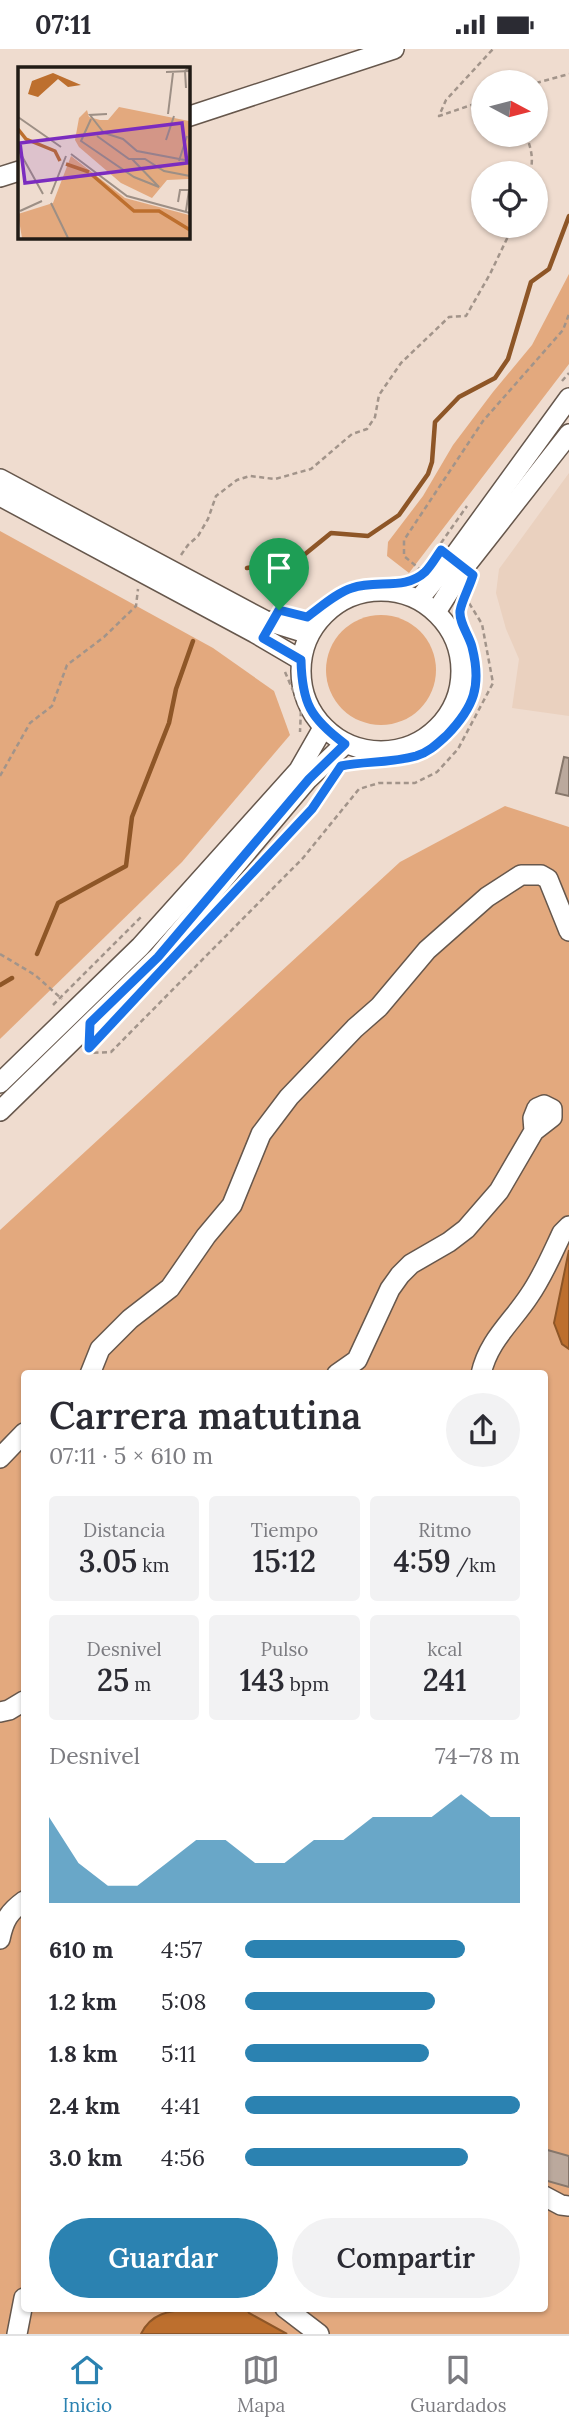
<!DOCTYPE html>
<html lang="es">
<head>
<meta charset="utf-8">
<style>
	body { margin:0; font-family:Lora,serif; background:#f2f2f3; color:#2b2b33; height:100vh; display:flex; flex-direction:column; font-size:26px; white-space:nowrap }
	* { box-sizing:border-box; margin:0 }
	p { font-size:23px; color:#7c7c81 }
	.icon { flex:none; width:38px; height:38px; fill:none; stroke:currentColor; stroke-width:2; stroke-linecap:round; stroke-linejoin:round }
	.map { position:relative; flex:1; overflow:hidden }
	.details { position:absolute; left:21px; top:1321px; width:527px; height:942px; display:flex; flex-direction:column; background:#fff; border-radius:7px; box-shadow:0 2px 5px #0004 }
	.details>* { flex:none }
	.needle { width:46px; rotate:97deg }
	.tools { position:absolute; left:471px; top:21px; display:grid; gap:14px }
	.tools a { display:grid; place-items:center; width:77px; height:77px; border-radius:50%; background:#fff; box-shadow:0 2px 5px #0004; font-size:35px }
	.pin { position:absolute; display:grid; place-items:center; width:60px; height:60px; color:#fff; margin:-72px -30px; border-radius:50% 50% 50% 0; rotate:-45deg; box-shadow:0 0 7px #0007 }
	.pin .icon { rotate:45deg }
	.round { display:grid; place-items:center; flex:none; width:74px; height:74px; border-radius:37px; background:#f2f2f3 }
	.headline { display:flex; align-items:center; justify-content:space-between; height:119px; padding:0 28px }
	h1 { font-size:38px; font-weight:600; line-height:52px }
	.figures { display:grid; grid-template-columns:repeat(3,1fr); gap:10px; height:119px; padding:7px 28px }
	.figures div { display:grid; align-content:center; border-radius:7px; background:#f2f2f3; text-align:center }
	.figures b { font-size:30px; font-weight:600 }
	.figures small { font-size:19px; font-weight:400 }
	.figures p { font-size:19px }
	.chart { height:196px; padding:14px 28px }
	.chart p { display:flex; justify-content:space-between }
	.chart svg { width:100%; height:126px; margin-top:7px; fill:#2b82b1; opacity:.7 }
	.action { display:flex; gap:14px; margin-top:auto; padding:14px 28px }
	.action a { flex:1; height:80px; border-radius:42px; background:#2b82b1; color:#fff; font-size:28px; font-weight:600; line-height:80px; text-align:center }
	.action a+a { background:#f2f2f3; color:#2b2b33 }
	ul { padding:0 28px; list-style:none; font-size:23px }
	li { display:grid; grid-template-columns:112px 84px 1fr; align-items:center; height:52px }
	li i { height:18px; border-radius:9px; background:#2b82b1 }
	.status { display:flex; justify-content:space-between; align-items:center; height:49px; padding:0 35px; background:#fff; direction:ltr }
	.status svg { height:19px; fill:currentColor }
	.tabs { display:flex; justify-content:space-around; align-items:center; height:98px; border-top:2px solid #e1e1e2; background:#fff; font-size:19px; color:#7c7c81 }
	.tabs a { display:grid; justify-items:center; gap:4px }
	.tabs .on { color:#2b82b1 }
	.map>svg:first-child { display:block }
	.built { fill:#ead1bf }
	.green { fill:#e3a97e; fill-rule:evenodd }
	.water { fill:#bd6f2e; stroke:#8e5627; stroke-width:2 }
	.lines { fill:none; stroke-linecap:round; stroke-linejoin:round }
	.stream { stroke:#8e5627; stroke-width:4.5 }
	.building { fill:#bba99d; stroke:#87776b; stroke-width:2 }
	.minor-casing { stroke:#66574c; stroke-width:22 }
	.path { stroke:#a2948a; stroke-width:2.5; stroke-dasharray:5 3.5; stroke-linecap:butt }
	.minor { stroke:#fff; stroke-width:19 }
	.route-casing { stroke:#fff; stroke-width:14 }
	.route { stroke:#1a73e8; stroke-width:9 }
	.inset-river { fill:none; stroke:#bd6f2e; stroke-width:3.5 }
	.inset-road { fill:none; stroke:#9d8f85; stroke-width:2 }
	.view { fill:#7b2cbf; fill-opacity:0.15; stroke:#7b2cbf; stroke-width:3.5 }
	.inset-edge { fill:none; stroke:#211b16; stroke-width:3.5 }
</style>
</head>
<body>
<div class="status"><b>07:11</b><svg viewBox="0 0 49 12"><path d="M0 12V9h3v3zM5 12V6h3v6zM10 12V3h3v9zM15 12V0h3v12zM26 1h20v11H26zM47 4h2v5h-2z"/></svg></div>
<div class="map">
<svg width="569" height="2285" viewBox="0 0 569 2285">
	<rect width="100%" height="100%" fill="#efdccf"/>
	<path class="built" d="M569 424V667L512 659 519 610 506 580 496 544 499 520Z"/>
	<g class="green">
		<path d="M569 225V315L409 524 387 507 388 493 423 447 453 396 493 343 532 296Z"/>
		<path d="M0 482 213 599 274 642 290 686 182 813 0 990Z"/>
		<circle cx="381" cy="621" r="55"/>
		<path d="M505 757 569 778V2285H0V1181L400 813ZM24 1325H544V2259H24Z"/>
	</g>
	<g class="water">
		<path d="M569 1201V1300L562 1295 554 1274Z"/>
		<path d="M201 2259H246L249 2264 287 2285H141C153 2260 176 2262 201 2259Z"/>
	</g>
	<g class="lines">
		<g class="stream">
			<path d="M247 519 299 510 331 484 368 487 399 466 428 425 432 413 435 373 459 348 495 329 508 310 531 233 549 220 569 167"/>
			<path d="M37 905 58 854 126 817 132 768 169 674 176 640 193 592"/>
			<path d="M0 936 12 929"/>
		</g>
	</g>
	<g class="building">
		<path d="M564 708 569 709V747L556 744Z"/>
		<path d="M544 2100 569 2107V2138L544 2131Z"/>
	</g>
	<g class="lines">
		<defs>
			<g id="minor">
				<path d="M187 68 394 0"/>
				<path d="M0 128 19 122"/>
				<path d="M0 430 264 571 309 585"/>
				<path d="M0 447 255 584 301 611"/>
				<circle cx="381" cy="622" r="80"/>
				<path d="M419 550 452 510 569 349"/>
				<path d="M436 563 464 519 569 385"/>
				<path d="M0 1034 140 898 299 721 323 679"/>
				<path d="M0 1062 158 908 308 730 345 695"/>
				<path d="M90 1325 100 1300 130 1270 170 1239 206 1187 232 1156 261 1085 289 1048 355 979 379 958 427 901 487 848 521 826H541L548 830 569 882"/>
				<path d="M337 1325 357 1311 390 1240 400 1226 411 1215 449 1193 466 1180 499 1142 534 1082 552 1068V1060L544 1056 537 1059 533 1069 534 1082"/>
				<path d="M481 1325C488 1292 512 1273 529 1247 543 1227 552 1205 562 1184L569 1177"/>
				<path d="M0 1409 24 1384"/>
				<path d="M0 1663 9 1661 24 1652"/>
				<path d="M0 1890C4 1871 9 1863 24 1852"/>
				<path d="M544 2147 561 2156 569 2157"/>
				<path d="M285 2259 319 2285"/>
				<path d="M17 2285 24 2249"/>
			</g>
		</defs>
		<use href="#minor" class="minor-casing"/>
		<g class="path">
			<path d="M536 34 569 25"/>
			<path d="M483 52 439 67 446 51 493 0"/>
			<path d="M526 86C531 99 534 110 530 124"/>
			<path d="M562 332 569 324"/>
			<path d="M441 494 467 457"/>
			<path d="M181 506 188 496 198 487 208 470 216 447 237 431 250 427 275 430 311 420 352 385 367 380 375 368 379 346 401 314 449 268 466 267 490 225 513 177"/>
			<path d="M422 522 404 507V491L483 372 563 281 569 265"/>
			<path d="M309 567C328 552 347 538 373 534 387 533 398 537 411 531"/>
			<path d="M285 623 301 660 300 683"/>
			<path d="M351 715C373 710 394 713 416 707 444 699 468 668 476 641 478 630 475 608 472 597 468 584 457 571 463 556"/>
			<path d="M0 727 30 674 52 657 67 616 104 588 136 557 138 540"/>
			<path d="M266 809 312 760 328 737"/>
			<path d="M0 905 35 926 62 950"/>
			<path d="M53 956 142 867"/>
			<path d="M89 1000V1004L111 1003 303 809 359 740 379 734H415L437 723 458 700 493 634 482 575 466 549"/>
		</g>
		<use href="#minor" class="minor"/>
	</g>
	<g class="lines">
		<defs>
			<path id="route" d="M441 501 473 526C470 537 462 551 460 562 459 574 469 586 472 598 482 637 474 658 447 686 437 695 429 703 416 707 391 714 366 712 341 717L312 760 89 999 90 974 158 908 309 730 345 695C310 669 302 654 301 611L263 589 279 561 307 568C321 558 336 544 352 539 376 530 405 542 425 523 431 517 436 508 441 501Z"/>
		</defs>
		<use href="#route" class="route-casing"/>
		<use href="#route" class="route"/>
	</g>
	<g transform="translate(18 18)">
		<rect width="172" height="172" fill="#efdccf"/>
		<path d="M101 40 171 54V112L149 113 134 131 103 116 61 80 57 73 61 51 69 43 71 50 82 53H90ZM53 89 107 131 171 148V171H4L0 147 35 136Z" fill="#e3a97e"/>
		<path d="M35 6 63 18 50 20 40 12 20 30 10 27 14 14Z" fill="#bd6f2e"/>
		<path class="inset-river" d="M0 62 8 72 37 84 42 94M48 97 71 105M73 107 116 144H141L172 163"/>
		<path class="inset-road" d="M148 5 172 4M168 21 167 4 171 0M89 47 72 48 86 66 105 72 119 84 172 94M150 47 155 6M0 50 43 80M73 52 63 74 116 110 141 120 114 92M79 69 111 92H127L146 104 172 109M148 73 156 49M0 82 25 127M53 87 109 129 172 146M161 94 169 69M33 127 48 89M160 135 162 123H172M33 136 50 171M2 144 24 134M168 144 171 123"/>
		<path class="view" d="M164 56 169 96 7 116 2 76Z"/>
		<rect width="172" height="172" class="inset-edge"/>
	</g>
</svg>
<div class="tools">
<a><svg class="needle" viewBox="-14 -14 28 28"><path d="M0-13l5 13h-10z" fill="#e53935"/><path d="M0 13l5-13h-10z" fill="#7c7c81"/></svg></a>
<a><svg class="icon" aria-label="locate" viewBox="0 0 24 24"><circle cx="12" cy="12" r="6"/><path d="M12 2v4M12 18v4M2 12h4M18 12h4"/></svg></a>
</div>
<div class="pin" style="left:279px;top:561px;background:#1e9e55"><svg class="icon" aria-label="arrive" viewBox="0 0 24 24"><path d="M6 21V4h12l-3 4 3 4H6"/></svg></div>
<section class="details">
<div class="headline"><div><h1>Carrera matutina</h1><p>07:11 · 5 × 610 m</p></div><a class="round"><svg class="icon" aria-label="share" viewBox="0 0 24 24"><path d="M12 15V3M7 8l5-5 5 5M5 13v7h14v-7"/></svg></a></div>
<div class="figures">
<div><p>Distancia</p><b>3.05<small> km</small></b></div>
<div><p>Tiempo</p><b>15:12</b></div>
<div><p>Ritmo</p><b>4:59<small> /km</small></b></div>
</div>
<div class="figures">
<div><p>Desnivel</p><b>25<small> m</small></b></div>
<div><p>Pulso</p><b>143<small> bpm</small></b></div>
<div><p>kcal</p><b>241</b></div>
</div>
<div class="chart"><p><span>Desnivel</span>74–78 m</p>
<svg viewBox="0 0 160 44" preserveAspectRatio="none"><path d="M0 44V14L10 30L20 38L30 38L40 30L50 22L60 22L70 30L80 30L90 22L100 22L110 14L120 14L130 14L140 6L150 14L160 14V44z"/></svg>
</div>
<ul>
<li><b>610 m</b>4:57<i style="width:80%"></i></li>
<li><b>1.2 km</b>5:08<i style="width:69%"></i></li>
<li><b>1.8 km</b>5:11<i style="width:67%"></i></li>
<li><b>2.4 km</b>4:41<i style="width:100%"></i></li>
<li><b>3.0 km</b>4:56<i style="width:81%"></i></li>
</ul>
<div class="action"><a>Guardar</a><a>Compartir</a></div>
</section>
</div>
<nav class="tabs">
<a class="on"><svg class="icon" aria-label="home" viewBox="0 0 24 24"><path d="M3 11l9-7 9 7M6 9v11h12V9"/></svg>Inicio</a>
<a><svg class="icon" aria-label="map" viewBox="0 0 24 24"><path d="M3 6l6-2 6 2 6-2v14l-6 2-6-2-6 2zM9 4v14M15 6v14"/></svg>Mapa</a>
<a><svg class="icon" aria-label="saved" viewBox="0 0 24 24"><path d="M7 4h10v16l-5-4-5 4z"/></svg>Guardados</a>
</nav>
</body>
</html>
